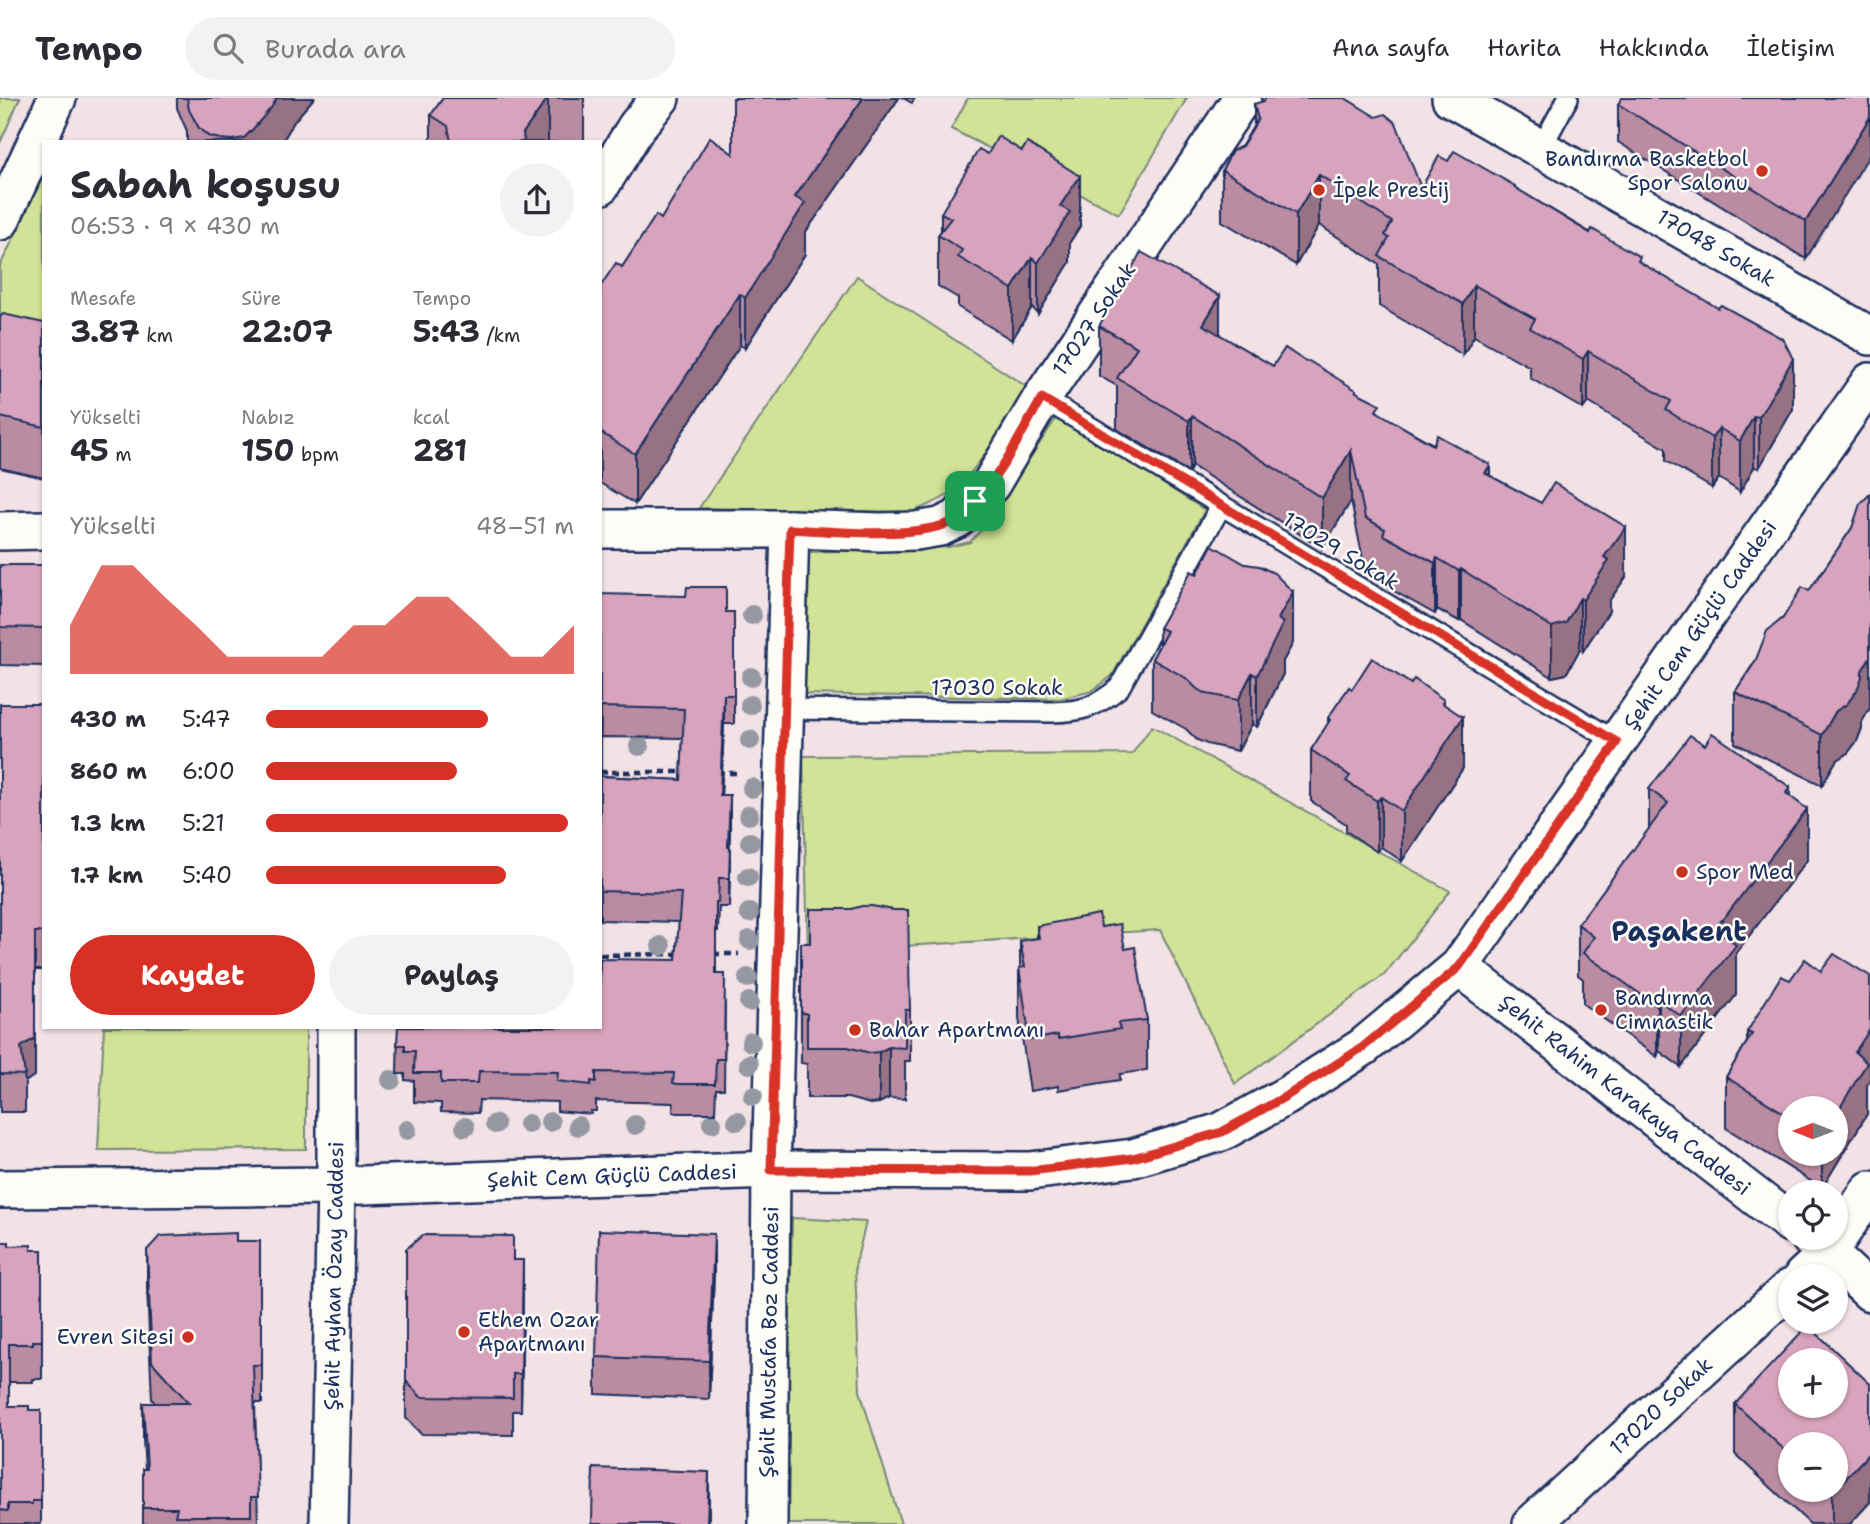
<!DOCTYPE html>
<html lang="tr">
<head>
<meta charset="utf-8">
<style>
	body { margin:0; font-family:"Shantell Sans",sans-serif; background:#f2f2f3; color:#2b2b33; height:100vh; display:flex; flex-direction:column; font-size:26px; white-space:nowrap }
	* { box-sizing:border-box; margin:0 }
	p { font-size:23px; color:#7c7c81 }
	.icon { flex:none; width:38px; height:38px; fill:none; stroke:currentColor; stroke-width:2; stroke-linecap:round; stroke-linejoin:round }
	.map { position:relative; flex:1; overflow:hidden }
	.side { position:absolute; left:42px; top:42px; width:560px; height:889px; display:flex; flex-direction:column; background:#fff; border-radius:0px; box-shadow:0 2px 5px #0004 }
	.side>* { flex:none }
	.needle { width:46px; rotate:270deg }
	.controls { position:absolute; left:1778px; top:998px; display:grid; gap:14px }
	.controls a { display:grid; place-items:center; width:70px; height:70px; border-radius:50%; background:#fff; box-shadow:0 2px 5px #0004; font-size:35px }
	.pin { position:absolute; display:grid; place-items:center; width:60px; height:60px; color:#fff; margin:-30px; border-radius:14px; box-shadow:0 4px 10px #0006 }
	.round { display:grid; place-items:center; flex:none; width:74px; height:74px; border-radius:37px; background:#f2f2f3 }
	.headline { display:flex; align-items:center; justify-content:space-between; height:119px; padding:0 28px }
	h1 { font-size:38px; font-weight:700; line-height:52px }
	.metrics { display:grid; grid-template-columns:repeat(3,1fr); gap:10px; height:119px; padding:7px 28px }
	.metrics div { display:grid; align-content:center }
	.metrics b { font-size:30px; font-weight:700 }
	.metrics small { font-size:19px; font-weight:400 }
	.metrics p { font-size:19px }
	.chart { height:196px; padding:14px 28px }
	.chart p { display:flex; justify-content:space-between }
	.chart svg { width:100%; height:126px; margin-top:7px; fill:#d93025; opacity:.7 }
	.action { display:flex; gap:14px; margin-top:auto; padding:14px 28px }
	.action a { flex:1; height:80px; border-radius:42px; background:#d93025; color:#fff; font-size:28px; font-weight:700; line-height:80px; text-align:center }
	.action a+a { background:#f2f2f3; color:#2b2b33 }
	ul { padding:0 28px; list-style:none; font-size:23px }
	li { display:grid; grid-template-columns:112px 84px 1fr; align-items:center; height:52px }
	li i { height:18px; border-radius:9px; background:#d93025 }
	header { display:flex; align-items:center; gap:42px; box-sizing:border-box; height:98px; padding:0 35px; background:#fff; border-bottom:2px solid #e1e1e2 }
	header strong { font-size:33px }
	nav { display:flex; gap:38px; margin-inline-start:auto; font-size:24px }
	.search { width:490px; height:63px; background:#f2f2f3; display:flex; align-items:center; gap:18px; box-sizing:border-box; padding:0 24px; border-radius:38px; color:#7c7c81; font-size:26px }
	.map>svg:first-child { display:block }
	.green { fill:#d2e296; stroke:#76887a; stroke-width:2 }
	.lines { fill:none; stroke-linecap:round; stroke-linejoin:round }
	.lane-casing { stroke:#1b2f5e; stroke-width:24 }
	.street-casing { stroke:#1b2f5e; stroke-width:42 }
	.path { stroke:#1b2f5e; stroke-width:4.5; stroke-dasharray:7 5; stroke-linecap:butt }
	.lane { stroke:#fdfcf7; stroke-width:19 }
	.street { stroke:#fdfcf7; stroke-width:37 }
	.tree { fill:#9598a2 }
	.wall { fill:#ba8ca2; stroke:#1b2f5e; stroke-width:2; fill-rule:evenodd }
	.shaded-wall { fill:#977284; stroke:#1b2f5e; stroke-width:2 }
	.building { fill:#d8a3bc; stroke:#1b2f5e; stroke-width:2; fill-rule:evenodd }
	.route-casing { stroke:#fff; stroke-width:14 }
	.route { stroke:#d93025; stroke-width:9 }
	.poi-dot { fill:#c8321e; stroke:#fdfcf7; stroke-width:2.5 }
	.labels { text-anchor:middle; stroke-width:5; stroke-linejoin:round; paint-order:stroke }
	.poi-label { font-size:21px; fill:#1b2f5e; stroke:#fdfcf7; text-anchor:start }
	.street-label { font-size:21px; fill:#1b2f5e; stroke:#fdfcf7 }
	.district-label { font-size:28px; font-weight:bold; fill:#1b2f5e; stroke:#fdfcf7 }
</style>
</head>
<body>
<header>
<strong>Tempo</strong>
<div class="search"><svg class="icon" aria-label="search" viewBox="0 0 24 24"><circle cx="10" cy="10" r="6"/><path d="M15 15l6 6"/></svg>Burada ara</div>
<nav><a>Ana sayfa</a><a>Harita</a><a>Hakkında</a><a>İletişim</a></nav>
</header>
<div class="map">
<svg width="1870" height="1426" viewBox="0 0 1870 1426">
	<rect width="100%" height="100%" fill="#f2e1e5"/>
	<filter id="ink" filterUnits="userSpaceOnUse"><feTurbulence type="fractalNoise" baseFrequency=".0143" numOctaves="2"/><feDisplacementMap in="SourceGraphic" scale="14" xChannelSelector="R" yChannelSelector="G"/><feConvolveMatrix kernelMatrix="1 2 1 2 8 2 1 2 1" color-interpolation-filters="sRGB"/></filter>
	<g filter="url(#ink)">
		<g class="green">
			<path d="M0 0H20L0 45Z"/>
			<path d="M968 0H1187L1119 116 951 31Z"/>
			<path d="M44 77V248L0 235V168Z"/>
			<path d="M857 178 1027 289C1006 322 978 376 946 398 935 405 923 409 912 414L699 410Z"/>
			<path d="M1057 319 1205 412 1112 578 1092 593 1060 601 798 596 809 454 949 449 970 444 986 427Z"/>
			<path d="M1152 628 1450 793 1385 876 1235 986 1160 832 808 854 803 658 1132 656Z"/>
			<path d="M104 929H306V1051L98 1052Z"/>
			<path d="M792 1120 866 1124 855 1169 860 1293 901 1426H785Z"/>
		</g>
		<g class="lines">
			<defs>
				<g id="lane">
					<path d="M1541 50 1568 0"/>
					<path d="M1042 300 1617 644"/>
					<path d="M785 611 1052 614C1084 613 1094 610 1119 590L1221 408"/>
				</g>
				<g id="street">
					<path d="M1451 0 1870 238"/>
					<path d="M600 88 637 28 660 0"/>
					<path d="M0 123 57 0"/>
					<path d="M600 431H790L880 434 916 433 940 429 957 421 991 386 1042 300 1242 0"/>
					<path d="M0 433 44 432"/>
					<path d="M1459 869 1790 1125"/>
					<path d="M0 1091 336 1088 771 1072 1030 1073 1133 1060 1221 1034 1288 997 1363 949 1459 869 1870 284"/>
					<path d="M1811 1141 1828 1155 1870 1194"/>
					<path d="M1803 1178 1828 1155 1870 1092"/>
					<path d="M329 1426 336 1088V929"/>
					<path d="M768 1426 771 1072 790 431"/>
					<path d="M1532 1426 1790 1190"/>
				</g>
			</defs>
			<use href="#lane" class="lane-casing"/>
			<use href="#street" class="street-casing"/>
			<g class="path">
				<path d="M600 674H688"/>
				<path d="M717 675H741"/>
				<path d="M713 856H739"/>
				<path d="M600 857 680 856"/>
			</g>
			<use href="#lane" class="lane"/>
			<use href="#street" class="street"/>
		</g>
		<g class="tree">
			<circle cx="752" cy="517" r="10"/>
			<circle cx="751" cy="579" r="10"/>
			<circle cx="750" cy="607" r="10"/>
			<circle cx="750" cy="642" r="10"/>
			<circle cx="639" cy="648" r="10"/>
			<circle cx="752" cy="690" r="10"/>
			<circle cx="749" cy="717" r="10"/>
			<circle cx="750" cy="744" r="10"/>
			<circle cx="748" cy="779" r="10"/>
			<circle cx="749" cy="815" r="10"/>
			<circle cx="750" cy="842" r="10"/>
			<circle cx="661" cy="848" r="10"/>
			<circle cx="748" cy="880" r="10"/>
			<circle cx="749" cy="904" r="10"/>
			<circle cx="751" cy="944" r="10"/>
			<circle cx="749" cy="966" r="10"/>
			<circle cx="391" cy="982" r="10"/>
			<circle cx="753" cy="998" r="10"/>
			<circle cx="737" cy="1023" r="10"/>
			<circle cx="550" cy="1024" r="10"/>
			<circle cx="712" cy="1025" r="10"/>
			<circle cx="495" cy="1026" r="10"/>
			<circle cx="528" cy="1026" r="10"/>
			<circle cx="635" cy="1027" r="10"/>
			<circle cx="578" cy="1028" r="10"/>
			<circle cx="465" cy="1029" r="10"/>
			<circle cx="407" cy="1032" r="10"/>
		</g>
		<g class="wall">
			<path d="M177 0H314L295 22 282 44H187V33L177 10Z"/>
			<path d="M443 0H584V44H431V17Z"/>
			<path d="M733 0H899L805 135V156L745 250 740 247 635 406 600 385V189L622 169 661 121 733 56Z"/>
			<path d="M903 0H915L912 5Z"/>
			<path d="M1870 0 1806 161 1618 44V6Z"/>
			<path d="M1254 6 1421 90 1448 63 1515 90 1640 164 1793 311 1759 370 1754 369 1740 394 1719 380 1712 390 1666 363V351L1588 304 1583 311 1530 280V269L1474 238 1463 257 1379 208V166L1319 127 1296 167 1222 123V72L1242 48 1254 27Z"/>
			<path d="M941 115 1080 128 1070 144V164L1038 216 1032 209 1012 242 958 209V200L938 188V137L941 133Z"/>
			<path d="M0 219 44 225V380L0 370Z"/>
			<path d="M1099 228 1220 237 1273 268 1306 264 1356 294 1380 316 1490 378 1626 479 1609 503V513L1583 553 1580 551 1566 576 1552 579 1461 522 1459 523 1437 511 1435 516 1383 487V480L1365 471 1351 403 1322 450 1192 368 1189 374 1117 331V288L1099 278Z"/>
			<path d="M1852 430 1862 630 1857 643 1847 656 1836 663 1822 687 1735 645V594L1783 520 1809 493Z"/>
			<path d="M0 467H44V568L0 567Z"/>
			<path d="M1197 476 1293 545 1283 563V576L1257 629 1252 626 1238 653 1207 646 1197 642 1186 631 1152 612V561L1159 548V530Z"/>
			<path d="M600 490V496L726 514H734V626H724L721 697 730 727 729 809H719L718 833H716V876L725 906 724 991H716L715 1015H677L673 1014V1005L596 1003V1013H591V1016L557 1013V1004L479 1002 478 1015 441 1014V1005L414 1004V983L405 982V976H397L398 929 676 862 679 824 600 822ZM601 639 683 640 681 682 601 678Z"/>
			<path d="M1352 591 1444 607 1463 670 1402 763 1381 749 1377 754 1346 733V726L1311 703V652L1328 626V620Z"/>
			<path d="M0 606H44V872H35V977L25 984V1014H0Z"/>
			<path d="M1705 647 1790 699 1807 762 1736 855V897L1681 969 1659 953 1657 959 1583 906V881L1578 877V826L1649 731V691Z"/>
			<path d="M1037 828 1101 829 1125 851 1147 922V972L1120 976V982L1058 992V988L1030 993 1019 920V870H1020V843L1037 841Z"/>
			<path d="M801 845H810L910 912V963H905V1001L889 1000 879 1005 870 1006 848 1000H807V966L801 965Z"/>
			<path d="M1747 934 1867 987V1016L1822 1090 1726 1030V979L1747 944ZM1790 1010H1836V1055H1790Z"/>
			<path d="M236 1143 260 1224H262V1305H255L258 1426H143V1371H145L143 1342V1305H155L152 1301 147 1190V1152Z"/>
			<path d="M0 1144 9 1148 31 1152H42V1281H33V1284H9V1308L29 1312H41V1426H0Z"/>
			<path d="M406 1151 513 1162 523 1199 521 1313H513V1337L421 1336 406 1320Z"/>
			<path d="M714 1173 709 1301 596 1296V1259Z"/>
			<path d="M1870 1286V1404L1850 1426H1810L1735 1356V1306ZM1790 1346 1836 1391H1790Z"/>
		</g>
		<g class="shaded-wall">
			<path d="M277 0H314L295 22 282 44H232V42Z"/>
			<path d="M548 0V44H523V35Z"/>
			<path d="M863 0H899L805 135V156L745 250V200L795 99Z"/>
			<path d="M1870 19V56L1806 161V123Z"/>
			<path d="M1319 77V127L1296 167V116Z"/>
			<path d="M1080 78V128L1070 144V164L1038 216V165L1060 108Z"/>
			<path d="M1032 159V209L1012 242V191Z"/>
			<path d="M1474 187V238L1463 257V206Z"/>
			<path d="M740 196V247L635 406V356Z"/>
			<path d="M1220 198V249L1203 227Z"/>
			<path d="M1588 253V304L1583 311V261Z"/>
			<path d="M1793 261V311L1759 370V319Z"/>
			<path d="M1192 318V368L1189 374V323Z"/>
			<path d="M1754 318V369L1740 394V343Z"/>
			<path d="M1719 330V380L1712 390V340Z"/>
			<path d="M1351 352V403L1322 450V400Z"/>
			<path d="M1490 367V418L1485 375Z"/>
			<path d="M1626 429V479L1609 503V513L1583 553V502L1604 459Z"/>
			<path d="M1437 460V511L1435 516V465Z"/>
			<path d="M1461 471V522L1459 523V473Z"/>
			<path d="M1293 494V545L1283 563V576L1257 629V578L1278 521Z"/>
			<path d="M1580 500V551L1566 576 1552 579V529Z"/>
			<path d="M1870 559V610L1862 624V630L1857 643 1847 656 1836 663 1822 687V637L1836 613Z"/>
			<path d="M1252 575V626L1238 653V602Z"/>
			<path d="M724 597V626L720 726V697Z"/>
			<path d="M1444 602V648L1463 619V670L1402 763V713Z"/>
			<path d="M1790 689V733L1807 711V762L1736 855V897L1681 969V918L1714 830 1786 695Z"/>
			<path d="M730 697V727L728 778V749Z"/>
			<path d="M1381 699V749L1377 754V703Z"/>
			<path d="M730 749V778L729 809V780Z"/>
			<path d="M1659 903V953L1657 959V908Z"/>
			<path d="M1870 909V981L1867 987V1016L1822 1090V1055H1836V1016Z"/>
			<path d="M35 940V977L25 984 21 949Z"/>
			<path d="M889 949V1000L879 1005V954Z"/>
			<path d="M714 1136V1173L709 1301V1263Z"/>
			<path d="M523 1162V1199L521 1313V1276Z"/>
			<path d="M1870 1354V1404L1850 1426H1832V1395Z"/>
			<path d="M709 1374V1426H707Z"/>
		</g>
		<g class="building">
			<path d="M187 0H277L271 10 253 31 244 40 232 42 220 41 208 38 199 30 189 12Z"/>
			<path d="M443 0H548L523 35 524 44H451L448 28 431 17Z"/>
			<path d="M733 0H863L795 99 805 105 745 200 740 196 635 356 600 334V198L601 196 600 189 616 165 622 169 656 117 661 121 710 39 733 56Z"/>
			<path d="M1265 0H1345L1376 19 1385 16 1396 25 1421 90 1439 58 1448 63 1454 53 1515 88 1514 89 1590 135 1592 131 1614 144 1640 159 1638 163 1718 210 1721 207 1783 241 1793 261 1759 319 1754 318 1740 343 1719 330 1712 340 1666 312 1671 303 1588 253 1583 261 1530 230 1535 221 1474 187 1463 206 1379 158 1389 140 1385 137 1392 124 1319 77 1296 116 1222 72 1232 53 1242 48 1258 21 1254 6 1264 3Z"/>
			<path d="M1622 0H1870V19L1806 123 1618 6Z"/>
			<path d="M998 38 1022 53 1027 45 1080 78 1060 108 1070 114 1038 165 1032 159 1012 191 958 159 962 152 938 137 951 120 941 115 979 51 988 56Z"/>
			<path d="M1141 154 1220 198 1203 227 1273 268 1285 250 1306 264 1309 263 1356 292V294L1380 306 1376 313 1433 347 1437 337 1490 367 1485 375 1541 405 1554 385 1626 429 1604 459 1609 462 1583 502 1580 500 1566 525 1552 529 1461 471 1459 473 1437 460 1435 465 1383 437 1385 431 1365 420 1351 352 1322 400 1192 318 1189 323 1117 280 1137 249 1099 228Z"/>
			<path d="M3 216 44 225V329L0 319V219Z"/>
			<path d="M1870 396V559L1862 573V579L1857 592 1847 606 1836 613 1822 637 1735 594 1755 564 1767 533 1783 520 1802 489 1809 493 1852 430 1860 406Z"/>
			<path d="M1212 447 1245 466 1259 468 1274 475 1293 494 1278 521 1283 525 1257 578 1252 575 1238 602 1207 596 1197 591 1186 580 1152 561 1167 533 1159 530 1191 473 1197 476Z"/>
			<path d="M0 467H44V530L0 529Z"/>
			<path d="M687 489H726V514H734V597H724L720 697H730L728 749H730L729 780H719L718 804H716V876H725L724 961H716L715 986H677L673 985 674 975 596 974V984L591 983V987L557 983 558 974 479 973 478 985H441V975H414L415 953H405V947H397L398 929H600V861L676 862 681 795 600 793V490V496L686 498ZM601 609 684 611 681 682 600 678Z"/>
			<path d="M1372 560 1411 586 1414 581 1444 602 1442 605 1463 619 1402 713 1381 699 1377 703 1346 683 1350 678 1311 652 1330 622 1328 620 1349 589 1352 591Z"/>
			<path d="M0 606H44V834H35V940L21 949 25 977 0 976Z"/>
			<path d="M1712 635 1790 689 1786 695 1807 711 1725 819 1714 830 1736 847 1681 918 1659 903 1657 908 1583 855 1594 839 1578 826 1668 705 1649 691 1690 637 1705 647Z"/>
			<path d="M862 808H872L894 812H908L910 912H905V950L889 949 879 954 870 955 848 949H807V916L801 914V845H810V811H851Z"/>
			<path d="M1099 816 1101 829 1120 826 1125 851 1135 849 1147 922 1118 925 1120 931 1058 941V937L1030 942 1019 870 1025 869 1020 843 1039 840 1037 828Z"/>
			<path d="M1834 856 1870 878V931L1855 954 1867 965 1836 1016V1010H1790V1019L1726 979 1752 936 1747 934 1781 878 1790 882 1805 861 1821 873Z"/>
			<path d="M599 1132 714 1136 709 1263 596 1259Z"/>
			<path d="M236 1135V1143H260V1224H262V1267H253L258 1399H251V1418H175L177 1410H143V1371H147L143 1305H189L152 1264 147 1152 160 1138Z"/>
			<path d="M423 1137 513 1138V1162H523L521 1276H513V1300L421 1299 406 1283V1151Z"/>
			<path d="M0 1144H9V1148L31 1147V1152H42V1243H33V1246H9V1308H29V1312H41V1403H32V1406H8V1413L0 1412Z"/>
			<path d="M1808 1227 1870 1286V1354L1836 1391V1346H1790V1357L1735 1306ZM1790 1262H1836V1307H1790Z"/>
			<path d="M593 1370 709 1374 707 1426H592Z"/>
			<path d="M1827 1391H1835L1832 1395Z"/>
		</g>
	</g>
	<g class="lines" filter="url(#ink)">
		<defs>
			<path id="route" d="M1042 300 1617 644 1459 869 1363 949 1288 997 1222 1034 1133 1060 1030 1073 771 1072 790 431C832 433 920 442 955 422 961 418 966 412 971 408 1001 378 1020 337 1042 300Z"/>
		</defs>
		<use href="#route" class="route-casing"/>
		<use href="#route" class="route"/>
	</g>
	<g class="poi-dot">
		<circle cx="1762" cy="73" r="7"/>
		<circle cx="1319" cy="92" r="7"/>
		<circle cx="1682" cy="774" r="7"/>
		<circle cx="1601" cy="912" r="7"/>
		<circle cx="855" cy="932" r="7"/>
		<circle cx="464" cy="1234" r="7"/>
		<circle cx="188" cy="1239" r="7"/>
	</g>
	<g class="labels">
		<g class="poi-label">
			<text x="1748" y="68" text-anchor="end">Bandırma Basketbol<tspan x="1748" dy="24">Spor Salonu</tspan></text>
			<text x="1333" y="99">İpek Prestij</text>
			<text x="1696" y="781">Spor Med</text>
			<text x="1615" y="907">Bandırma<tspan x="1615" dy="24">Cimnastik</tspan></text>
			<text x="869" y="939">Bahar Apartmanı</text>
			<text x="478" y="1229">Ethem Ozar<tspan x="478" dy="24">Apartmanı</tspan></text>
			<text x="174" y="1246" text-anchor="end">Evren Sitesi</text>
		</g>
		<g class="street-label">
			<text transform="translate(1716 150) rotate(30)" y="7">17048 Sokak</text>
			<text transform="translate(1094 221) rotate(-56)" y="7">17027 Sokak</text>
			<text transform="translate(1341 453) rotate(31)" y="7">17029 Sokak</text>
			<text transform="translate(1700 527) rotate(-55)" y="7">Şehit Cem Güçlü Caddesi</text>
			<text x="997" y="597">17030 Sokak</text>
			<text transform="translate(1625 997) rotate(38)" y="7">Şehit Rahim Karakaya Caddesi</text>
			<text transform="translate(612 1078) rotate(-2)" y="7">Şehit Cem Güçlü Caddesi</text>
			<text transform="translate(334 1178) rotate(-89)" y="7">Şehit Ayhan Özay Caddesi</text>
			<text transform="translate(769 1244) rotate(-89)" y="7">Şehit Mustafa Boz Caddesi</text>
			<text transform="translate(1661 1308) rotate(-43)" y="7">17020 Sokak</text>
		</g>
		<g class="district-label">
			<text x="1679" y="843">Paşakent</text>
		</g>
	</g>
</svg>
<div class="controls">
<a><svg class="needle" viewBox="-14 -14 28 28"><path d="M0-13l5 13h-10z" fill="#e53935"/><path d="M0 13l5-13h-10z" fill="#7c7c81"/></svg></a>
<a><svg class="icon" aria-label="locate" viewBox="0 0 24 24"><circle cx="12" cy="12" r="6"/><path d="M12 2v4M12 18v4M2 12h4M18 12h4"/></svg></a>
<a><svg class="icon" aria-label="layers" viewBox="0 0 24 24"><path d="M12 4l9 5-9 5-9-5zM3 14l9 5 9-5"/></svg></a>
<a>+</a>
<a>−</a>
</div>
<div class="pin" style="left:975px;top:403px;background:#1e9e55"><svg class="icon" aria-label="arrive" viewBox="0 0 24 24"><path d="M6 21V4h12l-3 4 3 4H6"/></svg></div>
<section class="side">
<div class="headline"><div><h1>Sabah koşusu</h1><p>06:53 · 9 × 430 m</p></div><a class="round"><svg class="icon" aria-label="share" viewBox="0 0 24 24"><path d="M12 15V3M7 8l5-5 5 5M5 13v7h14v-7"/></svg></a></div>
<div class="metrics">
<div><p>Mesafe</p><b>3.87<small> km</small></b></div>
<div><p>Süre</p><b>22:07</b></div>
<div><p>Tempo</p><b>5:43<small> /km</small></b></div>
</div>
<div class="metrics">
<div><p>Yükselti</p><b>45<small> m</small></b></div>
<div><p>Nabız</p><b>150<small> bpm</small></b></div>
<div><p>kcal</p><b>281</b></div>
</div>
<div class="chart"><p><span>Yükselti</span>48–51 m</p>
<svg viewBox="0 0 160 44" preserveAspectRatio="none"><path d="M0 44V27L10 6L20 6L30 17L40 27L50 38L60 38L70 38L80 38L90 27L100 27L110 17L120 17L130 27L140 38L150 38L160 27V44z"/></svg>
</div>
<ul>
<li><b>430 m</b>5:47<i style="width:72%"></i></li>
<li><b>860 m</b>6:00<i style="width:62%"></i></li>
<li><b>1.3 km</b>5:21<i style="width:98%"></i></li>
<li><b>1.7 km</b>5:40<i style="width:78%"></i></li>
</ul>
<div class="action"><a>Kaydet</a><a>Paylaş</a></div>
</section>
</div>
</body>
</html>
